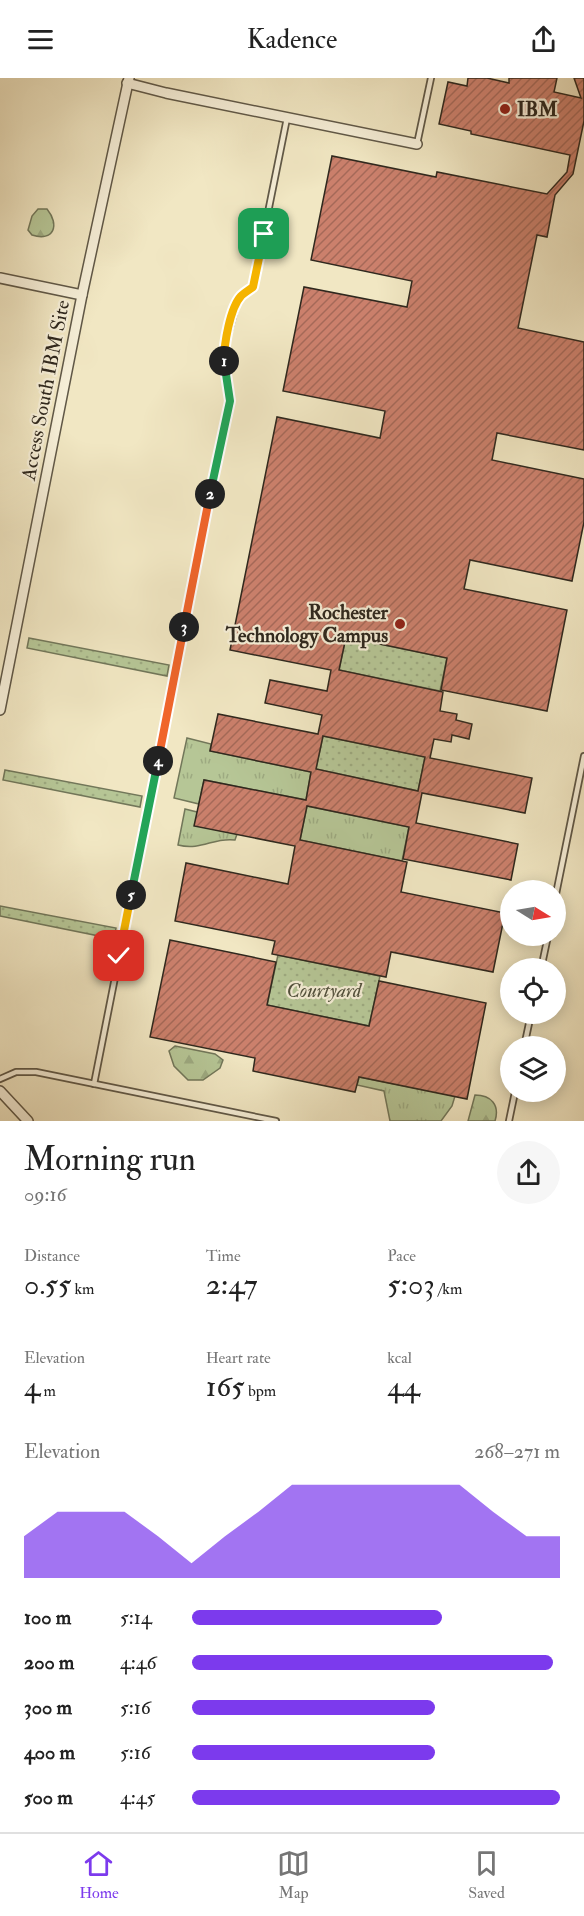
<!DOCTYPE html>
<html lang="en">
<head>
<meta charset="utf-8">
<style>
	body { margin:0; font-family:"IM FELL Double Pica",serif; background:#f6f6f6; color:#222; height:100vh; display:flex; flex-direction:column; font-size:22px; white-space:nowrap }
	* { box-sizing:border-box; margin:0 }
	p { font-size:20px; color:#767676 }
	.icon { flex:none; width:33px; height:33px; fill:none; stroke:currentColor; stroke-width:2; stroke-linecap:round; stroke-linejoin:round }
	.map { position:relative; height:1043px; overflow:hidden }
	.panel { display:flex; flex-direction:column; background:#fff; flex:1 }
	.panel>* { flex:none }
	.needle { width:39px; rotate:101deg }
	.fabs { position:absolute; left:500px; top:802px; display:grid; gap:12px }
	.fabs a { display:grid; place-items:center; width:66px; height:66px; border-radius:50%; background:#fff; box-shadow:0 3px 15px #0003; font-size:30px }
	.pin { position:absolute; display:grid; place-items:center; width:51px; height:51px; color:#fff; margin:-26px; border-radius:12px; box-shadow:0 3px 9px #0006 }
	.km { position:absolute; width:30px; height:30px; margin:-15px; border-radius:50%; background:#222; color:#fff; font-size:16px; line-height:30px; text-align:center }
	.round { display:grid; place-items:center; flex:none; width:63px; height:63px; border-radius:32px; background:#f6f6f6 }
	.headline { display:flex; align-items:center; justify-content:space-between; height:102px; padding:0 24px }
	h1 { font-size:33px; font-weight:600; line-height:45px }
	.figures { display:grid; grid-template-columns:repeat(3,1fr); gap:9px; height:102px; padding:6px 24px }
	.figures div { display:grid; align-content:center }
	.figures b { font-size:30px; font-weight:600 }
	.figures small { font-size:16px; font-weight:400 }
	.figures p { font-size:16px }
	.chart { height:168px; padding:12px 24px }
	.chart p { display:flex; justify-content:space-between }
	.chart svg { width:100%; height:108px; margin-top:6px; fill:#7c3aed; opacity:.7 }
	ul { padding:0 24px; list-style:none; font-size:20px }
	li { display:grid; grid-template-columns:96px 72px 1fr; align-items:center; height:45px }
	li i { height:15px; border-radius:8px; background:#7c3aed }
	header { display:flex; justify-content:space-between; align-items:center; height:78px; padding:0 24px; background:#fff; font-size:27px; font-weight:600 }
	.tab-bar { display:flex; justify-content:space-around; align-items:center; height:84px; border-top:2px solid #e0e0e0; background:#fff; font-size:16px; color:#767676 }
	.tab-bar a { display:grid; justify-items:center; gap:3px }
	.tab-bar .current { color:#7c3aed }
	.map>svg:first-child { display:block }
	.grass { fill:url(#grass-tufts); stroke:#72775a; stroke-width:1.5 }
	.forest { fill:url(#forest-firs); stroke:#72775a; stroke-width:1.5 }
	.park { fill:url(#park-dots); stroke:#72775a; stroke-width:1.5 }
	.building { fill:url(#building-hatch); stroke:#2f281e; stroke-width:1.5; fill-rule:evenodd }
	.lines { fill:none; stroke-linecap:round; stroke-linejoin:round }
	.service-casing { stroke:#605847; stroke-width:8 }
	.minor-casing { stroke:#605847; stroke-width:12 }
	.service { stroke:#f6efd8; stroke-width:4.5 }
	.minor { stroke:#f6efd8; stroke-width:9 }
	.split-1-casing { stroke:#fff; stroke-width:12 }
	.split-2-casing { stroke:#fff; stroke-width:12 }
	.split-3-casing { stroke:#fff; stroke-width:12 }
	.split-4-casing { stroke:#fff; stroke-width:12 }
	.split-5-casing { stroke:#fff; stroke-width:12 }
	.split-6-casing { stroke:#fff; stroke-width:12 }
	.split-1 { stroke:#f5b400; stroke-width:8 }
	.split-2 { stroke:#22a559; stroke-width:8 }
	.split-3 { stroke:#f0652b; stroke-width:8 }
	.split-4 { stroke:#f0652b; stroke-width:8 }
	.split-5 { stroke:#22a559; stroke-width:8 }
	.split-6 { stroke:#f5b400; stroke-width:8 }
	.poi-dot { fill:#8f2418; stroke:#f6efd8; stroke-width:2 }
	.labels { text-anchor:middle; stroke-width:4.5; stroke-linejoin:round; paint-order:stroke }
	.poi-label { font-size:20px; font-weight:bold; fill:#2f281e; stroke:#f6efd8; text-anchor:start }
	.street-label { font-size:20px; fill:#2f281e; stroke:#f6efd8 }
	.park-label { font-size:20px; font-style:italic; fill:#51503c; stroke:#f6efd8 }
</style>
</head>
<body>
<header><svg class="icon" aria-label="menu" viewBox="0 0 24 24"><path d="M4 6h16M4 12h16M4 18h16"/></svg>Kadence<svg class="icon" aria-label="share" viewBox="0 0 24 24"><path d="M12 15V3M7 8l5-5 5 5M5 13v7h14v-7"/></svg></header>
<div class="map">
<svg width="584" height="1043" viewBox="0 0 584 1043">
	<defs>
		<pattern id="grass-tufts" width="24" height="20" patternUnits="userSpaceOnUse" patternTransform="scale(1.5)"><rect width="24" height="20" fill="#b6c696"/><path d="M3 7l-1-3M5 7V3M7 7l1-3M15 17l-1-3M17 17v-4M19 17l1-3" fill="none" stroke="#9daa81"/></pattern>
		<pattern id="forest-firs" width="22" height="20" patternUnits="userSpaceOnUse" patternTransform="scale(1.5)"><rect width="22" height="20" fill="#b6c696"/><path d="M5 1l3.5 6h-7zM16 11l3.5 6h-7z" fill="#9daa81"/></pattern>
		<pattern id="park-dots" width="8" height="8" patternUnits="userSpaceOnUse" patternTransform="scale(1.5)"><rect width="8" height="8" fill="#b6c696"/><path d="M2 2h.1M6 6h.1" fill="none" stroke="#9daa81" stroke-width="1.8" stroke-linecap="round"/></pattern>
		<pattern id="building-hatch" width="6" height="6" patternUnits="userSpaceOnUse" patternTransform="scale(1.5)"><rect width="6" height="6" fill="#cb806c"/><path d="M-1 1l2-2M0 6l6-6M5 7l2-2" fill="none" stroke="#a56958"/></pattern>
	</defs>
	<rect width="100%" height="100%" fill="#f1e7c3"/>
	<filter id="stains"><feTurbulence type="fractalNoise" baseFrequency=".00333" numOctaves="4"/><feColorMatrix values="0 0 0 0 .2 0 0 0 0 .09 0 0 0 0 .02 0 0 0 .5 -.17"/></filter>
	<radialGradient id="worn" r=".72"><stop offset=".6" stop-color="#630" stop-opacity="0"/><stop offset="1" stop-color="#630" stop-opacity=".3"/></radialGradient>
	<g class="grass">
		<path d="M187 660 211 666 210 673 311 694 306 722 204 702 199 726 174 720Z"/>
		<path d="M307 728 409 749 402 783 300 762Z"/>
		<path d="M185 731 197 734 237 756 235 762C213 759 202 773 178 767Z"/>
		<path d="M359 999 455 1018 452 1028 441 1043H390L384 1013 357 1007Z"/>
	</g>
	<g class="forest">
		<path d="M38 131H47C60 147 54 164 32 157L28 152 32 138Z"/>
		<path d="M175 968 215 976 223 982 220 990 203 1002H188L174 988 169 973Z"/>
		<path d="M475 1017C491 1017 500 1027 495 1043H468Z"/>
	</g>
	<g class="park">
		<path d="M346 559 447 580 440 613 339 592Z"/>
		<path d="M29 560 169 587 167 598 27 570Z"/>
		<path d="M323 658 425 679 418 713 316 691Z"/>
		<path d="M5 692 142 718 140 729 3 702Z"/>
		<path d="M0 828 116 850 114 861 0 838Z"/>
		<path d="M278 877 380 898 369 948 267 927Z"/>
	</g>
	<g class="building">
		<path d="M468 0H487L509 5V0H557L554 14 581 20 574 0H584V43L573 96 555 117 547 159 537 157 518 250 584 264V372L497 355 492 382 584 401V444L572 503 470 482 464 511 567 532 547 633 441 612 447 580 346 559 339 592 443 614 440 633 457 636 456 642 472 646 469 661 452 657 451 664 434 661 430 680 532 700 525 735 422 715 416 745 518 766 511 802 403 781 409 749 307 728 300 762 407 784 401 814 505 835 493 894 391 874 386 899 272 876 275 863 175 843 186 785 288 806 295 768 194 748 204 702 306 722 311 694 210 673 218 636 318 656 322 637 265 625 270 602 327 613 331 592 230 572 277 339 380 360 385 333 283 313 304 209 407 229 412 203 311 182 332 78 436 99 437 94 547 116 567 94 570 77 471 56V53L439 46 448 4 467 8ZM323 658 425 679 418 713 316 691Z"/>
		<path d="M170 862 276 884 267 927 369 948 379 903 486 925 467 1021 359 999 355 1014 253 993 255 980 150 959Z"/>
	</g>
	<g class="lines">
		<defs>
			<g id="service">
				<path d="M417 66 431 0"/>
				<path d="M555 821 584 678"/>
				<path d="M541 891 548 858"/>
				<path d="M524 969 531 936"/>
				<path d="M0 1001 16 994H36L276 1043"/>
				<path d="M94 1006 210 417 228 338 230 315 224 289V271L237 224 241 218 253 209 287 40"/>
				<path d="M509 1043 515 1014"/>
			</g>
			<g id="minor">
				<path d="M127 5 166 15 417 66"/>
				<path d="M0 200 82 217"/>
				<path d="M0 632 82 217 129 0"/>
				<path d="M0 1013 28 1043"/>
			</g>
		</defs>
		<use href="#service" class="service-casing"/>
		<use href="#minor" class="minor-casing"/>
		<use href="#service" class="service"/>
		<use href="#minor" class="minor"/>
	</g>
	<g class="lines">
		<defs>
			<path id="split-1" d="M224 283C224 266 230 230 241 218 244 215 249 212 253 209L264 156"/>
			<path id="split-2" d="M210 416 230 323 224 283"/>
			<path id="split-3" d="M184 549 210 416"/>
			<path id="split-4" d="M158 683 184 549"/>
			<path id="split-5" d="M131 817 158 683"/>
			<path id="split-6" d="M119 878 131 817"/>
		</defs>
		<use href="#split-1" class="split-1-casing"/>
		<use href="#split-2" class="split-2-casing"/>
		<use href="#split-3" class="split-3-casing"/>
		<use href="#split-4" class="split-4-casing"/>
		<use href="#split-5" class="split-5-casing"/>
		<use href="#split-6" class="split-6-casing"/>
		<use href="#split-1" class="split-1"/>
		<use href="#split-2" class="split-2"/>
		<use href="#split-3" class="split-3"/>
		<use href="#split-4" class="split-4"/>
		<use href="#split-5" class="split-5"/>
		<use href="#split-6" class="split-6"/>
	</g>
	<g class="poi-dot">
		<circle cx="505" cy="31" r="6"/>
		<circle cx="400" cy="546" r="6"/>
	</g>
	<g class="labels">
		<g class="poi-label">
			<text x="517" y="38">IBM</text>
			<text x="388" y="541" text-anchor="end">Rochester<tspan x="388" dy="23">Technology Campus</tspan></text>
		</g>
		<g class="street-label">
			<text transform="translate(45 312) rotate(-79)" y="7">Access South IBM Site</text>
		</g>
		<g class="park-label">
			<text x="324" y="919">Courtyard</text>
		</g>
	</g>
	<rect width="100%" height="100%" filter="url(#stains)"/>
	<rect width="100%" height="100%" fill="url(#worn)"/>
</svg>
<div class="fabs">
<a><svg class="needle" viewBox="-14 -14 28 28"><path d="M0-13l5 13h-10z" fill="#e53935"/><path d="M0 13l5-13h-10z" fill="#767676"/></svg></a>
<a><svg class="icon" aria-label="locate" viewBox="0 0 24 24"><circle cx="12" cy="12" r="6"/><path d="M12 2v4M12 18v4M2 12h4M18 12h4"/></svg></a>
<a><svg class="icon" aria-label="layers" viewBox="0 0 24 24"><path d="M12 4l9 5-9 5-9-5zM3 14l9 5 9-5"/></svg></a>
</div>
<div class="pin" style="left:264px;top:156px;background:#1e9e55"><svg class="icon" aria-label="arrive" viewBox="0 0 24 24"><path d="M6 21V4h12l-3 4 3 4H6"/></svg></div>
<div class="pin" style="left:119px;top:878px;background:#d93025"><svg class="icon" aria-label="check" viewBox="0 0 24 24"><path d="M5 12l5 5 9-10"/></svg></div>
<b class="km" style="left:224px;top:283px">1</b>
<b class="km" style="left:210px;top:416px">2</b>
<b class="km" style="left:184px;top:549px">3</b>
<b class="km" style="left:158px;top:683px">4</b>
<b class="km" style="left:131px;top:817px">5</b>
</div>
<section class="panel">
<div class="headline"><div><h1>Morning run</h1><p>09:16</p></div><a class="round"><svg class="icon" aria-label="share" viewBox="0 0 24 24"><path d="M12 15V3M7 8l5-5 5 5M5 13v7h14v-7"/></svg></a></div>
<div class="figures">
<div><p>Distance</p><b>0.55<small> km</small></b></div>
<div><p>Time</p><b>2:47</b></div>
<div><p>Pace</p><b>5:03<small> /km</small></b></div>
</div>
<div class="figures">
<div><p>Elevation</p><b>4<small> m</small></b></div>
<div><p>Heart rate</p><b>165<small> bpm</small></b></div>
<div><p>kcal</p><b>44</b></div>
</div>
<div class="chart"><p><span>Elevation</span>268–271 m</p>
<svg viewBox="0 0 160 44" preserveAspectRatio="none"><path d="M0 44V27L10 17L20 17L30 17L40 27L50 38L60 27L70 17L80 6L90 6L100 6L110 6L120 6L130 6L140 17L150 27L160 27V44z"/></svg>
</div>
<ul>
<li><b>100 m</b>5:14<i style="width:68%"></i></li>
<li><b>200 m</b>4:46<i style="width:98%"></i></li>
<li><b>300 m</b>5:16<i style="width:66%"></i></li>
<li><b>400 m</b>5:16<i style="width:66%"></i></li>
<li><b>500 m</b>4:45<i style="width:100%"></i></li>
</ul>
</section>
<nav class="tab-bar">
<a class="current"><svg class="icon" aria-label="home" viewBox="0 0 24 24"><path d="M3 11l9-7 9 7M6 9v11h12V9"/></svg>Home</a>
<a><svg class="icon" aria-label="map" viewBox="0 0 24 24"><path d="M3 6l6-2 6 2 6-2v14l-6 2-6-2-6 2zM9 4v14M15 6v14"/></svg>Map</a>
<a><svg class="icon" aria-label="saved" viewBox="0 0 24 24"><path d="M7 4h10v16l-5-4-5 4z"/></svg>Saved</a>
</nav>
</body>
</html>
